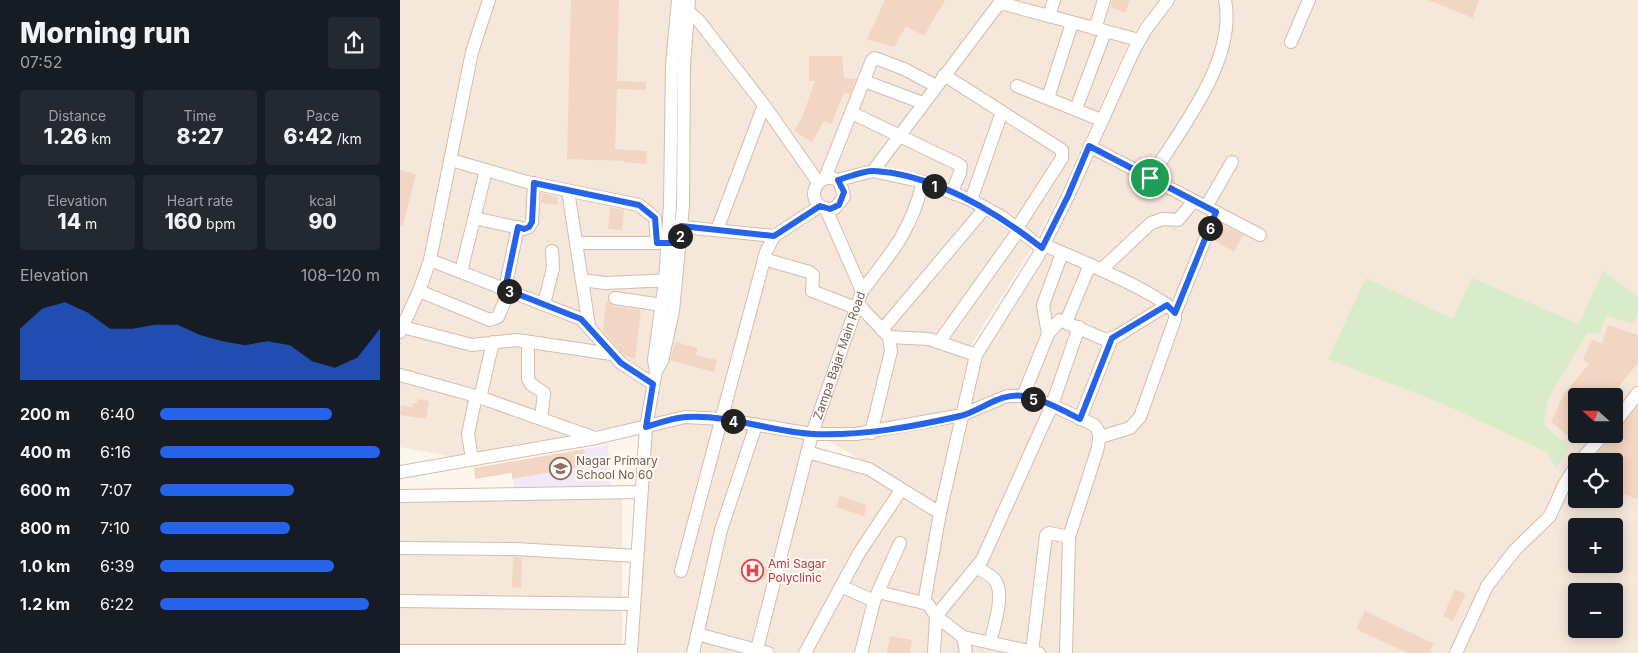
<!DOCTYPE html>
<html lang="en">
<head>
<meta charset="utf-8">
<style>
	body { margin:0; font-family:Inter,sans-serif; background:#242831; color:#f1f3f6; height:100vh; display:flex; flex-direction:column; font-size:19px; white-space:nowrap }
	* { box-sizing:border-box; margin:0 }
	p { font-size:16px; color:#9ea1a6 }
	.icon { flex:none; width:28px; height:28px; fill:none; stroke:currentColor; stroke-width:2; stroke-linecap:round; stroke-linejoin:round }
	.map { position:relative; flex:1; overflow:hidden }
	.details { display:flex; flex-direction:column; background:#171b24; width:400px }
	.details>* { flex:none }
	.needle { width:32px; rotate:291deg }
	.controls { position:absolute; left:1168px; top:388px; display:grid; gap:10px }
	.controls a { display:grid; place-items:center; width:55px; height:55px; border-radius:5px; background:#171b24; box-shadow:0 2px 12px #0003; font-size:25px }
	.pin { position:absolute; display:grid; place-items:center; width:42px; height:42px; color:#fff; margin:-21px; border:2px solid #fff; border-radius:50%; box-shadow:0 1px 5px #0007 }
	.km { position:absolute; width:25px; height:25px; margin:-12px; border-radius:50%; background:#222; color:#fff; font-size:14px; line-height:25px; text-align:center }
	.round { display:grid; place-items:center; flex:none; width:52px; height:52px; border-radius:5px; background:#242831 }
	.headline { display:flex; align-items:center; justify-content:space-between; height:85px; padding:0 20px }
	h1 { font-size:28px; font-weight:800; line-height:38px }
	.stats { display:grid; grid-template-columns:repeat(3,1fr); gap:8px; height:85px; padding:5px 20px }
	.stats div { display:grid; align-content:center; border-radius:5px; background:#242831; text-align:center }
	.stats b { font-size:21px; font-weight:800 }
	.stats small { font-size:14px; font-weight:400 }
	.stats p { font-size:14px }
	.chart { height:140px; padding:10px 20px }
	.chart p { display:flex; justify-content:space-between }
	.chart svg { width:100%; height:90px; margin-top:5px; fill:#2563eb; opacity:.7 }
	ul { padding:0 20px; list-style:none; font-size:16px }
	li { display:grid; grid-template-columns:80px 60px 1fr; align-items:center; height:38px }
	li i { height:12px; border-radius:6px; background:#2563eb }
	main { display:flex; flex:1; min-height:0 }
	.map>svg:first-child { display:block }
	.residential { fill:#f5e8da; fill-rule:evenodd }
	.education { fill:#f3e8fa }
	.green { fill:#d8ecc9 }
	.building { fill:#f3d5c3 }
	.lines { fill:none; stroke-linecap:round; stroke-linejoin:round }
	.minor-casing { stroke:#d1beb0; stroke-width:14 }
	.minor { stroke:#fff; stroke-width:12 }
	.route-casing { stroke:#fff; stroke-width:10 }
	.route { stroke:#2563eb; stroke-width:6 }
	.labels { text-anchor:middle; stroke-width:4; stroke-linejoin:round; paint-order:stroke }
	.street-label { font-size:12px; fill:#7a5c4d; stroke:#fffaf3 }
	.education-label { font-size:12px; fill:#785e54; stroke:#fffaf3; text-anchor:start }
	.health-label { font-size:12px; fill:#be3a42; stroke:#fffaf3; text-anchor:start }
</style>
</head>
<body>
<main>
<section class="details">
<div class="headline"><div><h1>Morning run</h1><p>07:52</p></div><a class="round"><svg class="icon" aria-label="share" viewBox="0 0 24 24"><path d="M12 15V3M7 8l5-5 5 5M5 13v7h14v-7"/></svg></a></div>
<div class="stats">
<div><p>Distance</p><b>1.26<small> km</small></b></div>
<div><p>Time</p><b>8:27</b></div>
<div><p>Pace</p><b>6:42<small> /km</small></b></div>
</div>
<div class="stats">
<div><p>Elevation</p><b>14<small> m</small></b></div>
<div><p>Heart rate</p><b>160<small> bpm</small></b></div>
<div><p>kcal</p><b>90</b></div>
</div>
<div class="chart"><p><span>Elevation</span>108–120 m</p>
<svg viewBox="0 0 160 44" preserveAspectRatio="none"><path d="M0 44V19L10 9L20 6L30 11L40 19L50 19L60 17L70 17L80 22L90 25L100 27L110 25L120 27L130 35L140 38L150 33L160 19V44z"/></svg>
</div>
<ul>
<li><b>200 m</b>6:40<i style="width:78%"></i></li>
<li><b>400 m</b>6:16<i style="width:100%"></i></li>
<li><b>600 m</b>7:07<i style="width:61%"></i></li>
<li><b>800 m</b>7:10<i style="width:59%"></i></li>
<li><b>1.0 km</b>6:39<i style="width:79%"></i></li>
<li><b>1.2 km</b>6:22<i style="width:95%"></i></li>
</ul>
</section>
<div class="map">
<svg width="1238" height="653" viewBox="0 0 1238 653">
	<rect width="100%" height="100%" fill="#fdf6ec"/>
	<g class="residential">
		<path d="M0 0H272L267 61 261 285 243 421 54 457 0 447Z"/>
		<path d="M292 0H760L733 33 661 192 629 253 573 342 537 504 408 429 297 413 249 423 275 311Z"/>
		<path d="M773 0H1238V653H571L529 599 575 369 644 251 741 41ZM1176 396H1214V434H1176ZM1176 461H1214V499H1176ZM1176 526H1214V564H1176ZM1176 591H1214V629H1176Z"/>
		<path d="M295 422H315L405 439 534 515 519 607 560 644 561 653H236L251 430 269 424Z"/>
		<path d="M222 489V653H0V492Z"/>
	</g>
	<path class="education" d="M208 445 211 490 115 491 110 462Z"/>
	<path class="green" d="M1203 271 1238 297V314L1232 324 1207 316 1199 334 1187 333 1149 397 1143 424 1169 447 1156 468 1147 452 1041 403 928 359 966 278 1053 319 1072 278 1179 324Z"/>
	<g class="building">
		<path d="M171 0H219L217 81 246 82V90L217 89 215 149 247 151 246 164 224 162 225 161 167 159Z"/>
		<path d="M485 0H545L524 36 506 26 494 47 467 39Z"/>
		<path d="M712 0H730L725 13 710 7Z"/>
		<path d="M1028 0H1079L1073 18Z"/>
		<path d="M409 56H442L444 78 456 79 450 94 444 93 431 124 424 121 412 142 394 131 403 115 415 81H409Z"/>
		<path d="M0 170 16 174 3 225H0Z"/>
		<path d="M142 193 158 197 157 205 141 203Z"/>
		<path d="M210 207 224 210 222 230 208 229Z"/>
		<path d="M820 223 843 235 834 252 813 240Z"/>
		<path d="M206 301 214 306 241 310 235 359 224 355 203 331Z"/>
		<path d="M1208 325 1238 335V363L1211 396H1176V442L1151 422 1164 394 1189 364 1183 359 1192 340 1202 343Z"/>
		<path d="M275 342 298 348 296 355 317 360 314 372 270 360Z"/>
		<path d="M17 399 29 401 26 419 0 415 1 405 12 407 13 403H17Z"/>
		<path d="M1238 406V499L1214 491V461H1191Z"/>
		<path d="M184 449 187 466 112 479V473L75 479 74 468Z"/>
		<path d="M440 496 467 505 464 516 436 507Z"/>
		<path d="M113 557 122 558 121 588 112 587Z"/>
		<path d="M344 561 369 569 366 579 341 571Z"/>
		<path d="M1055 589 1066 594 1053 621 1043 616Z"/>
		<path d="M965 611 1034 644 1029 653H1007L956 629Z"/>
		<path d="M490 636 512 640 510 653H487Z"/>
	</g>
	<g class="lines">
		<defs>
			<g id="minor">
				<path d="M283 11 289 12 299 21 364 105 418 182"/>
				<path d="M649 16 654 0"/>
				<path d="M695 29 704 0"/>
				<path d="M891 42 909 0"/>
				<path d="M544 75 662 150V158L617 228"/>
				<path d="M464 81 523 103"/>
				<path d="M617 86 701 120"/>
				<path d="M648 98 672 23"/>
				<path d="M676 109 705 32"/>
				<path d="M452 113 558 164 561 166 560 173 552 192"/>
				<path d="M689 146 860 235"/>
				<path d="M51 160 127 182 239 205 255 218 257 243"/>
				<path d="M473 171 598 5 604 4 739 40"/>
				<path d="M425 178 472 60 475 58 504 69 536 86"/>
				<path d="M750 178C780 130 837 60 825 0"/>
				<path d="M438 180 473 171 523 182 571 200 602 217 642 248"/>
				<path d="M168 191 189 326"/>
				<path d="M571 200 602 112"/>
				<path d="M806 207 832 162"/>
				<path d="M74 218 124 229 129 227 132 222 134 183"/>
				<path d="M273 226 374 236"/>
				<path d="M317 230 364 105"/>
				<path d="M177 243H264"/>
				<path d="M644 245C670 256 763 294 775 313V319L740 417 730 428 700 437"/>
				<path d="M364 259 409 272 413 275 412 291 456 308"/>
				<path d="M30 260 181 319 221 363 253 384"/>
				<path d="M701 270 751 223 763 219 778 220 794 201"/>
				<path d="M61 272 86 170"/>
				<path d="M182 280 205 283 272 280"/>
				<path d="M105 289 118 227"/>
				<path d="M19 291 90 320 98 317 109 291"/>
				<path d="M462 291C492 252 511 231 523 182"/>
				<path d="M215 298 262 305"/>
				<path d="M144 304 153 268 152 251"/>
				<path d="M458 304 489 337 491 351 471 433"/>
				<path d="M775 313 816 212"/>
				<path d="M666 322 690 265"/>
				<path d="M3 327 72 345 117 340 212 354"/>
				<path d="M482 330 585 208"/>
				<path d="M0 332 19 291 30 260 72 52 89 0"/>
				<path d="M648 334 643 305 662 253"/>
				<path d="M489 337 529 339 576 355"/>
				<path d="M128 342V379L131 384 144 393 141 419"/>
				<path d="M539 342 619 230"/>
				<path d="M256 371 254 360 265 280 270 205 272 66 278 0"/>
				<path d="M0 375 76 396 195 438"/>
				<path d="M623 396 648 334 660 320 706 340 717 336 767 305"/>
				<path d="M80 398 93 342"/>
				<path d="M680 419 712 338"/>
				<path d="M1214 424 1238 393"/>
				<path d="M407 452 469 469 540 513"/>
				<path d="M72 459 68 434 76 396"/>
				<path d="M1180 461 1204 434"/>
				<path d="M0 472 196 438 285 417 322 419 412 434H456L562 415 607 396H623L652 405 694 425C702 433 699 440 697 451L669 537 666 653"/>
				<path d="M0 496 240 492"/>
				<path d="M0 548 115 549 237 556"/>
				<path d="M577 567C582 571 589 574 594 579 606 592 594 627 590 642"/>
				<path d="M281 571 366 252 374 236 420 206"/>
				<path d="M441 586 474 601 478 592 524 603"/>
				<path d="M478 592 500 543"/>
				<path d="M0 601 234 604"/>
				<path d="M297 634 368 653"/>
				<path d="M563 637 639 653"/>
				<path d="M0 651H231"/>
				<path d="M632 652 646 535 649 533 669 537"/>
				<path d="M231 653 246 427 256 371 262 361 273 311 283 206 284 65 289 0"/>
				<path d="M293 653 321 530 356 425"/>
				<path id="s1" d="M356 653 412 434 462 291 426 209C401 200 420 166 440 182L444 197 435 208 426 209"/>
				<path d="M405 653 459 553 501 490"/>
				<path d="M461 653 474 601"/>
				<path d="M534 653 536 616 582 560 652 405 679 327"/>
				<path d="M566 653 563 637 536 616 528 604 524 603 540 513 576 355 638 256 668 196 733 52 746 29 768 0"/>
				<path d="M1056 653 1087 586 1115 550 1150 516 1164 485 1176 466"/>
			</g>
		</defs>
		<use href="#minor" class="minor-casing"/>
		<use href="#minor" class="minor"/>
	</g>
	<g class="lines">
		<defs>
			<path id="route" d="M689 146 816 212 775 313 767 305 712 338 680 419C662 410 644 400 624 396 600 392 581 411 560 416 512 427 462 436 413 434 371 432 329 414 286 417 272 418 259 423 246 427L253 384 221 363 181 319 105 289 118 227 124 229 129 227 132 222 134 183 239 205 255 218 257 243H279L281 226 374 236 420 206 430 209 439 205 444 192 438 180C449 177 464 170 475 171 536 175 596 212 642 248L668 196Z"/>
		</defs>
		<use href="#route" class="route-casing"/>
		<use href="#route" class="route"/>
	</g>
	<defs>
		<symbol id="school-ring" viewBox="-11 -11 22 22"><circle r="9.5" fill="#fffaf3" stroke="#8d6e63" stroke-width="1.5"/><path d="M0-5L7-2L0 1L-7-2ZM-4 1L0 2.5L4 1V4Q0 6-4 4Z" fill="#8d6e63"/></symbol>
		<symbol id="hospital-ring" viewBox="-11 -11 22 22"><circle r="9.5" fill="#fffaf3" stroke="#e0444e" stroke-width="1.5"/><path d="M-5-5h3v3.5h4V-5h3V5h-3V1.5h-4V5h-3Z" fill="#e0444e"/></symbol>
	</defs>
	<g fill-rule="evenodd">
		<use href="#school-ring" x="148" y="456" width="25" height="25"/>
		<use href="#hospital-ring" x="340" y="558" width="25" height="25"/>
	</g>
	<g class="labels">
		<g class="street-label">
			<text dy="4" stroke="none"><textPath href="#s1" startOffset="309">Zampa Bajar Main Road</textPath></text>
		</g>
		<g class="education-label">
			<text x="176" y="465">Nagar Primary<tspan x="176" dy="14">School No 60</tspan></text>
		</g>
		<g class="health-label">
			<text x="368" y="568">Ami Sagar<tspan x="368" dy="14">Polyclinic</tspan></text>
		</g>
	</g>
</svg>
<div class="controls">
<a><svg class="needle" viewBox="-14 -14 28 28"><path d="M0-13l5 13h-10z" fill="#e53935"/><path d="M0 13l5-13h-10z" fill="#9ea1a6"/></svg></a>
<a><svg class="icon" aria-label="locate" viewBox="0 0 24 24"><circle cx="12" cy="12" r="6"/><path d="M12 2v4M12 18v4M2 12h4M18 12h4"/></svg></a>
<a>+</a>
<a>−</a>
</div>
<div class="pin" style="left:750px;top:178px;background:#1e9e55"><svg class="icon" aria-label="arrive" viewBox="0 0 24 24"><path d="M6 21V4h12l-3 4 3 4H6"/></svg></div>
<b class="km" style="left:534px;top:186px">1</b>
<b class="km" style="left:280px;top:236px">2</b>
<b class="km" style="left:109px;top:291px">3</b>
<b class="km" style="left:333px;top:421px">4</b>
<b class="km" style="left:633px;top:399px">5</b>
<b class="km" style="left:810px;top:228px">6</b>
</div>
</main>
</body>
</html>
